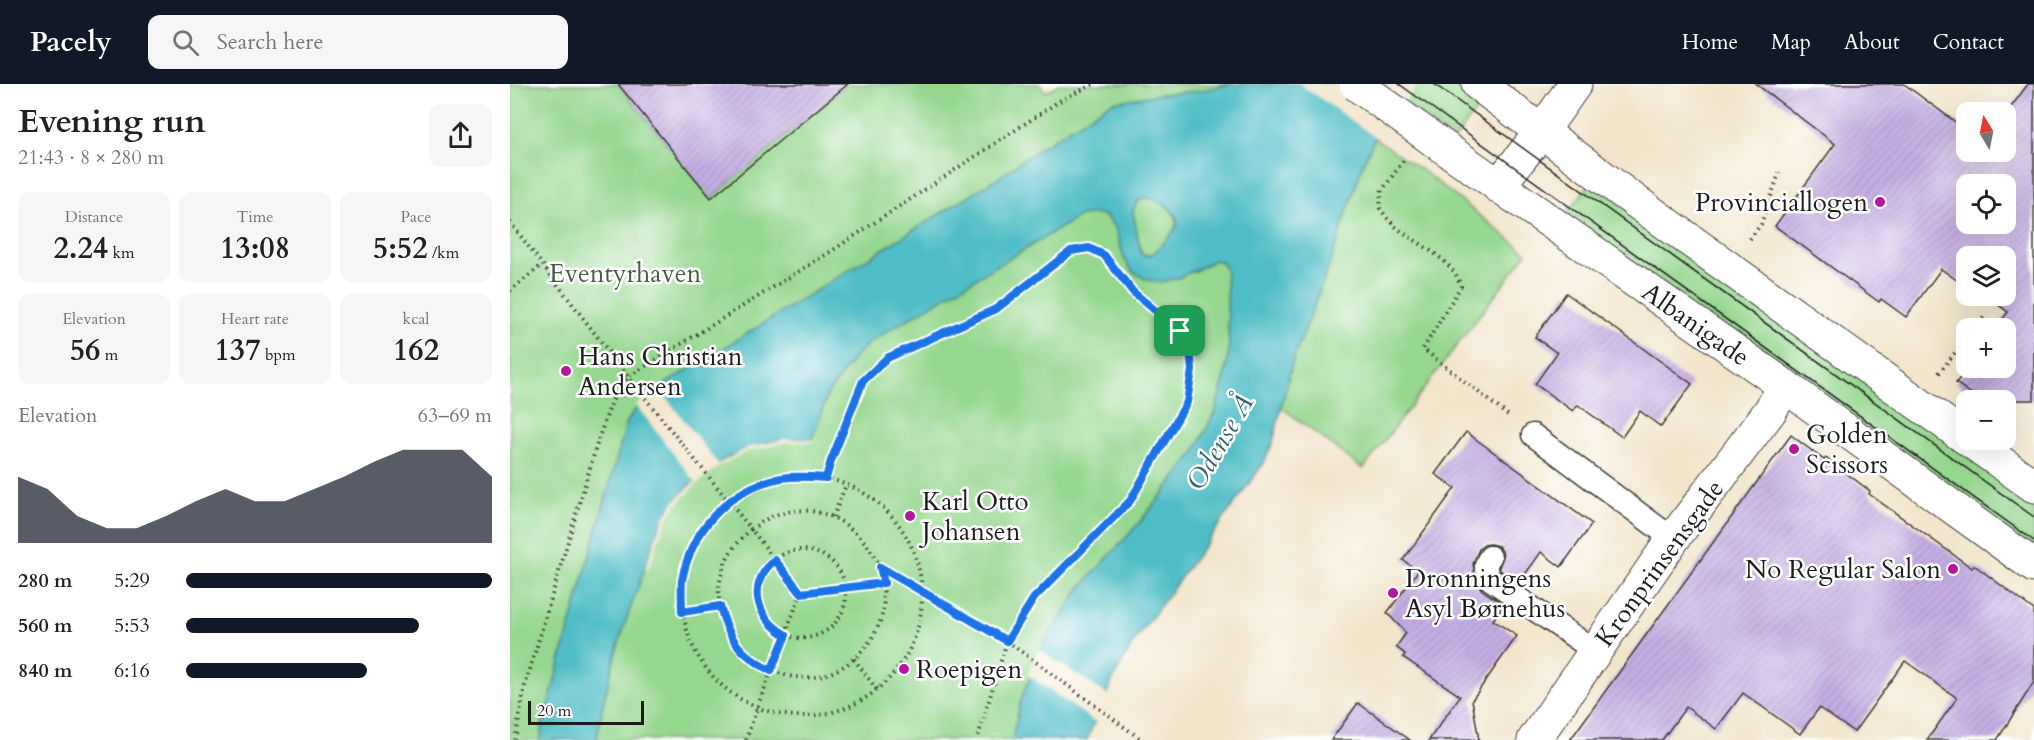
<!DOCTYPE html>
<html lang="en">
<head>
<meta charset="utf-8">
<style>
	body { margin:0; font-family:Cardo,serif; background:#f6f6f6; color:#202124; height:100vh; display:flex; flex-direction:column; font-size:22px; white-space:nowrap }
	* { box-sizing:border-box; margin:0 }
	p { font-size:20px; color:#757577 }
	.icon { flex:none; width:33px; height:33px; fill:none; stroke:currentColor; stroke-width:2; stroke-linecap:round; stroke-linejoin:round }
	.map { position:relative; flex:1; overflow:hidden }
	.details { display:flex; flex-direction:column; background:#fff; width:510px }
	.details>* { flex:none }
	.needle { width:39px; rotate:350deg }
	.buttons { position:absolute; left:1446px; top:18px; display:grid; gap:12px }
	.buttons a { display:grid; place-items:center; width:60px; height:60px; border-radius:12px; background:#fff; box-shadow:0 6px 24px #0002; font-size:30px }
	.scale { position:absolute; left:18px; bottom:15px; width:116px; box-sizing:border-box; padding-left:6px; border:3px solid #1c1c1c; border-top:0; font-size:16px; line-height:21px; white-space:nowrap; color:#1c1c1c; -webkit-text-stroke:4px #fff; paint-order:stroke }
	.pin { position:absolute; display:grid; place-items:center; width:51px; height:51px; color:#fff; margin:-26px; border-radius:12px; box-shadow:0 3px 9px #0006 }
	.round { display:grid; place-items:center; flex:none; width:63px; height:63px; border-radius:12px; background:#f6f6f6 }
	.head { display:flex; align-items:center; justify-content:space-between; height:102px; padding:0 18px }
	h1 { font-size:33px; font-weight:800; line-height:45px }
	.metrics { display:grid; grid-template-columns:repeat(3,1fr); gap:9px; height:102px; padding:6px 18px }
	.metrics div { display:grid; align-content:center; border-radius:12px; background:#f6f6f6; text-align:center }
	.metrics b { font-size:30px; font-weight:800 }
	.metrics small { font-size:16px; font-weight:400 }
	.metrics p { font-size:16px }
	.chart { height:168px; padding:12px 18px }
	.chart p { display:flex; justify-content:space-between }
	.chart svg { width:100%; height:108px; margin-top:6px; fill:#111827; opacity:.7 }
	ul { padding:0 18px; list-style:none; font-size:20px }
	li { display:grid; grid-template-columns:96px 72px 1fr; align-items:center; height:45px }
	li i { height:15px; border-radius:8px; background:#111827 }
	header { display:flex; align-items:center; gap:36px; box-sizing:border-box; height:84px; padding:0 30px; background:#111827; color:#fff }
	header strong { font-size:28px }
	nav { display:flex; gap:33px; margin-inline-start:auto; font-size:21px }
	.search { width:420px; height:54px; background:#f6f6f6; display:flex; align-items:center; gap:15px; box-sizing:border-box; padding:0 21px; border-radius:12px; color:#757577; font-size:22px }
	main { display:flex; flex:1; min-height:0 }
	.map>svg:first-child { display:block }
	.green { fill:#95d78e; stroke:#587a55; stroke-width:1.5 }
	.water { fill:#4fbdc6; stroke:#366c71; stroke-width:1.5; fill-rule:evenodd }
	.pier { fill:#f2e5cb }
	.building { fill:url(#building-hatch); fill-rule:evenodd }
	.lines { fill:none; stroke-linecap:round; stroke-linejoin:round }
	.service-casing { stroke:#3c3a36; stroke-width:25 }
	.minor-casing { stroke:#3c3a36; stroke-width:35 }
	.path { stroke:#3c3a36; stroke-width:4; stroke-dasharray:1.5 4.5; stroke-linecap:butt }
	.service { stroke:#fff; stroke-width:22 }
	.minor { stroke:#fff; stroke-width:33 }
	.tram { stroke:#1c1c1c; stroke-width:1.5 }
	.minor-bridge-casing { stroke:#3c3a36; stroke-width:35; stroke-linecap:butt }
	.minor-bridge { stroke:#fff; stroke-width:33 }
	.route-casing { stroke:#fff; stroke-width:12 }
	.route { stroke:#1a73e8; stroke-width:8 }
	.poi-dot { fill:#b5179e; stroke:#fff; stroke-width:2 }
	.labels { text-anchor:middle; stroke-width:5; stroke-linejoin:round; paint-order:stroke }
	.poi-label { font-size:26px; fill:#1c1c1c; stroke:#fff; text-anchor:start }
	.park-label { font-size:26px; fill:#465d44; stroke:#fff }
	.street-label { font-size:26px; fill:#1c1c1c; stroke:#fff }
	.water-label { font-size:27px; font-style:italic; fill:#336468; stroke:#fff }
</style>
</head>
<body>
<header>
<strong>Pacely</strong>
<div class="search"><svg class="icon" aria-label="search" viewBox="0 0 24 24"><circle cx="10" cy="10" r="6"/><path d="M15 15l6 6"/></svg>Search here</div>
<nav><a>Home</a><a>Map</a><a>About</a><a>Contact</a></nav>
</header>
<main>
<section class="details">
<div class="head"><div><h1>Evening run</h1><p>21:43 · 8 × 280 m</p></div><a class="round"><svg class="icon" aria-label="share" viewBox="0 0 24 24"><path d="M12 15V3M7 8l5-5 5 5M5 13v7h14v-7"/></svg></a></div>
<div class="metrics">
<div><p>Distance</p><b>2.24<small> km</small></b></div>
<div><p>Time</p><b>13:08</b></div>
<div><p>Pace</p><b>5:52<small> /km</small></b></div>
</div>
<div class="metrics">
<div><p>Elevation</p><b>56<small> m</small></b></div>
<div><p>Heart rate</p><b>137<small> bpm</small></b></div>
<div><p>kcal</p><b>162</b></div>
</div>
<div class="chart"><p><span>Elevation</span>63–69 m</p>
<svg viewBox="0 0 160 44" preserveAspectRatio="none"><path d="M0 44V17L10 22L20 33L30 38L40 38L50 33L60 27L70 22L80 27L90 27L100 22L110 17L120 11L130 6L140 6L150 6L160 17V44z"/></svg>
</div>
<ul>
<li><b>280 m</b>5:29<i style="width:100%"></i></li>
<li><b>560 m</b>5:53<i style="width:76%"></i></li>
<li><b>840 m</b>6:16<i style="width:59%"></i></li>
</ul>
</section>
<div class="map">
<svg width="1524" height="656" viewBox="0 0 1524 656">
	<defs>
		<pattern id="building-hatch" width="6" height="6" patternUnits="userSpaceOnUse" patternTransform="scale(1.5)"><rect width="6" height="6" fill="#c5ade3"/><path d="M-1 1l2-2M0 6l6-6M5 7l2-2" fill="none" stroke="#a994c2"/></pattern>
	</defs>
	<rect width="100%" height="100%" fill="#fff"/>
	<filter id="ink" filterUnits="userSpaceOnUse"><feTurbulence type="fractalNoise" baseFrequency=".0167" numOctaves="2"/><feDisplacementMap in="SourceGraphic" scale="12" xChannelSelector="R" yChannelSelector="G"/><feConvolveMatrix kernelMatrix="1 2 1 2 8 2 1 2 1" color-interpolation-filters="sRGB"/></filter>
	<filter id="wash" filterUnits="userSpaceOnUse"><feTurbulence type="fractalNoise" baseFrequency=".008" numOctaves="4" result="noise"/><feDisplacementMap in="SourceGraphic" scale="24" xChannelSelector="R" yChannelSelector="G"/><feGaussianBlur stdDeviation="1.35" result="paint"/><feColorMatrix in="noise" values="0 0 0 0 0 0 0 0 0 0 0 0 0 0 0 0 0 1.4 0 .05"/><feComposite in="paint" operator="in"/></filter>
	<g filter="url(#wash)">
		<rect width="100%" height="100%" fill="#f2e5cb"/>
		<g class="green">
			<path d="M0 0H108L201 114 338 0H529L536 8 549 0H722L687 7 651 10 602 18 525 67 491 92 152 302 125 326 117 338 32 643 30 656H0Z"/>
			<path d="M868 0H951L974 16 944 56Z"/>
			<path d="M865 54 917 90 1017 169 853 385 771 323 782 279 819 182 854 77Z"/>
			<path d="M1081 98 1524 417V471L1052 136Z"/>
			<path d="M634 113C644 114 649 117 657 123 678 140 658 156 643 170L633 171 631 167 623 129C624 120 627 117 634 113Z"/>
			<path d="M583 130 594 131 606 145 614 175 650 198 685 187 705 176 711 178 716 186 719 265 715 292 705 328 683 371 534 558 511 615 502 656H87L90 632 110 550 147 450 174 407 208 380 237 364 288 355 310 334 318 309 347 270 363 256 570 132Z"/>
		</g>
		<path class="water" d="M722 0H905L865 54 854 77 819 182 782 279 763 358 754 379 624 558 603 595 577 656H502L511 615 534 558 571 503 632 436 683 371 705 328 715 292 719 265 716 186 711 178 705 176 668 194 650 198 637 196 623 188 614 175 606 145 595 131 583 130 570 132 363 256 347 270 318 309 302 355C245 352 184 382 155 433 142 455 137 482 127 506 109 554 94 604 87 656H30L32 643 117 338 125 326 152 302 491 92 525 67 602 18 651 10 687 7ZM634 114C646 114 670 126 667 141 665 147 660 152 656 156 651 162 646 169 639 172L633 171 630 166 623 129C624 120 627 117 634 114Z"/>
		<g class="pier">
			<path d="M790 0H908L868 55Z"/>
			<path d="M147 302 208 380 237 364 249 361 276 355 305 356 302 358H277L238 367 209 382 187 400 126 321Z"/>
			<path d="M184 398 186 400 167 420 158 434 150 451 138 486 135 485 147 450 155 432 164 418Z"/>
			<path d="M528 565 599 612 587 639 518 591Z"/>
		</g>
		<g id="blocks">
			<g class="building">
				<path d="M108 0H338L201 114Z"/>
				<path d="M1246 0H1394L1456 46V68H1496V30L1518 0H1524V316H1470L1446 299 1457 284H1496V244H1486L1498 228 1476 212H1496V172H1456V198L1451 193 1448 197 1431 185 1396 233 1371 215 1369 218 1265 142 1325 60ZM1456 100H1496V140H1456Z"/>
				<path d="M1056 209 1182 300 1151 343 1130 327 1112 353 1068 321 1063 327 1025 300 1047 269 1025 253Z"/>
				<path d="M956 348 1082 440 1051 483 1031 468 1009 499 990 486 989 483 993 473 992 467 988 462 980 460 974 461 969 465 963 480 966 497 972 506 994 521 983 536 1007 552 962 616 969 656H919L950 612 893 573 895 570 886 563 896 549 877 529 908 487 893 476 945 404 925 390Z"/>
				<path d="M1281 351 1314 376 1316 374 1360 407 1359 410 1462 484 1464 481 1524 526V598L1487 656H1417L1447 614 1395 577 1344 648 1309 624 1290 650 1233 609 1206 645 1176 623 1152 656H1060Z"/>
				<path d="M848 619 900 656H821Z"/>
			</g>
		</g>
	</g>
	<g filter="url(#ink)">
		<use href="#blocks" fill-opacity="0" stroke="#3c3a36" stroke-width="1.5"/>
		<g class="lines">
			<defs>
				<g id="service">
					<path d="M1023 351 1163 455"/>
					<path d="M980 473C974 481 975 486 980 495L1085 567"/>
				</g>
				<g id="minor">
					<path d="M968 0 1114 109 1456 354"/>
					<path d="M935 64 1275 302 1524 482"/>
					<path d="M988 102 1032 47 1065 0"/>
					<path d="M1459 356 1524 402"/>
					<path d="M1024 656 1163 455 1260 327 1275 302"/>
				</g>
			</defs>
			<use href="#service" class="service-casing"/>
			<use href="#minor" class="minor-casing"/>
			<g class="path">
				<path d="M893 77 871 108 870 124C874 130 879 137 885 142 907 161 942 173 951 202L913 265 999 332"/>
				<path d="M0 138 118 293 241 445C249 440 257 434 266 431 311 415 352 443 370 483L497 557 467 656"/>
				<path d="M1240 155 1251 140 1270 87"/>
				<path d="M0 207 32 181"/>
				<path d="M1465 244 1474 233"/>
				<path d="M1429 289 1456 255"/>
				<circle cx="292" cy="512" r="120"/>
				<path d="M316 394 321 377 353 297 377 274 486 225 561 167 579 164 594 171 623 208 670 247 680 265 682 286 677 318 620 417 524 514 497 557 632 656"/>
				<path d="M323 433 336 401"/>
				<circle cx="292" cy="510" r="44"/>
				<path d="M370 483C377 517 376 541 351 568 286 637 173 553 220 469 226 460 234 452 241 445L291 509 373 499"/>
				<path d="M172 528 210 522"/>
				<path d="M344 575 367 606"/>
				<path d="M5 656 15 602 89 353 102 317 118 293 317 170 551 16 584 0"/>
				<path d="M236 656 247 624 291 509"/>
			</g>
			<use href="#service" class="service"/>
			<use href="#minor" class="minor"/>
			<g class="tram">
				<path d="M889 0 1524 457"/>
				<path d="M924 0 1524 433"/>
			</g>
			<defs>
				<path id="minor-bridge" d="M846 0 935 64"/>
			</defs>
			<use href="#minor-bridge" class="minor-bridge-casing"/>
			<use href="#minor-bridge" class="minor-bridge"/>
		</g>
	</g>
	<g class="lines" filter="url(#ink)">
		<defs>
			<path id="route" d="M579 164 594 171 623 208 670 247 680 265 682 286 677 318 620 417 524 514 497 557 370 483 374 499 291 509 265 476C236 500 246 534 276 551L261 587C231 571 218 555 210 522L172 528C172 518 171 506 172 496 182 443 224 399 279 393 291 392 304 393 316 394L321 377 353 297 377 274 486 225 561 167Z"/>
		</defs>
		<use href="#route" class="route-casing"/>
		<use href="#route" class="route"/>
	</g>
	<g class="poi-dot">
		<circle cx="1370" cy="118" r="6"/>
		<circle cx="56" cy="287" r="6"/>
		<circle cx="1284" cy="365" r="6"/>
		<circle cx="400" cy="432" r="6"/>
		<circle cx="1443" cy="485" r="6"/>
		<circle cx="883" cy="509" r="6"/>
		<circle cx="394" cy="585" r="6"/>
	</g>
	<g class="labels">
		<g class="poi-label">
			<text x="1358" y="127" text-anchor="end">Provinciallogen</text>
			<text x="68" y="281">Hans Christian<tspan x="68" dy="30">Andersen</tspan></text>
			<text x="1296" y="359">Golden<tspan x="1296" dy="30">Scissors</tspan></text>
			<text x="412" y="426">Karl Otto<tspan x="412" dy="30">Johansen</tspan></text>
			<text x="1431" y="494" text-anchor="end">No Regular Salon</text>
			<text x="895" y="503">Dronningens<tspan x="895" dy="30">Asyl Børnehus</tspan></text>
			<text x="406" y="594">Roepigen</text>
		</g>
		<g class="park-label">
			<text x="115" y="198">Eventyrhaven</text>
		</g>
		<g class="street-label">
			<text transform="translate(1186 240) rotate(35)" y="9">Albanigade</text>
			<text transform="translate(1149 479) rotate(-54)" y="9">Kronprinsensgade</text>
		</g>
		<g class="water-label">
			<text transform="translate(710 358) rotate(-60)" y="9">Odense Å</text>
		</g>
	</g>
</svg>
<div class="buttons">
<a><svg class="needle" viewBox="-14 -14 28 28"><path d="M0-13l5 13h-10z" fill="#e53935"/><path d="M0 13l5-13h-10z" fill="#757577"/></svg></a>
<a><svg class="icon" aria-label="locate" viewBox="0 0 24 24"><circle cx="12" cy="12" r="6"/><path d="M12 2v4M12 18v4M2 12h4M18 12h4"/></svg></a>
<a><svg class="icon" aria-label="layers" viewBox="0 0 24 24"><path d="M12 4l9 5-9 5-9-5zM3 14l9 5 9-5"/></svg></a>
<a>+</a>
<a>−</a>
</div>
<div class="scale">20 m</div>
<div class="pin" style="left:670px;top:247px;background:#1e9e55"><svg class="icon" aria-label="arrive" viewBox="0 0 24 24"><path d="M6 21V4h12l-3 4 3 4H6"/></svg></div>
</div>
</main>
</body>
</html>
